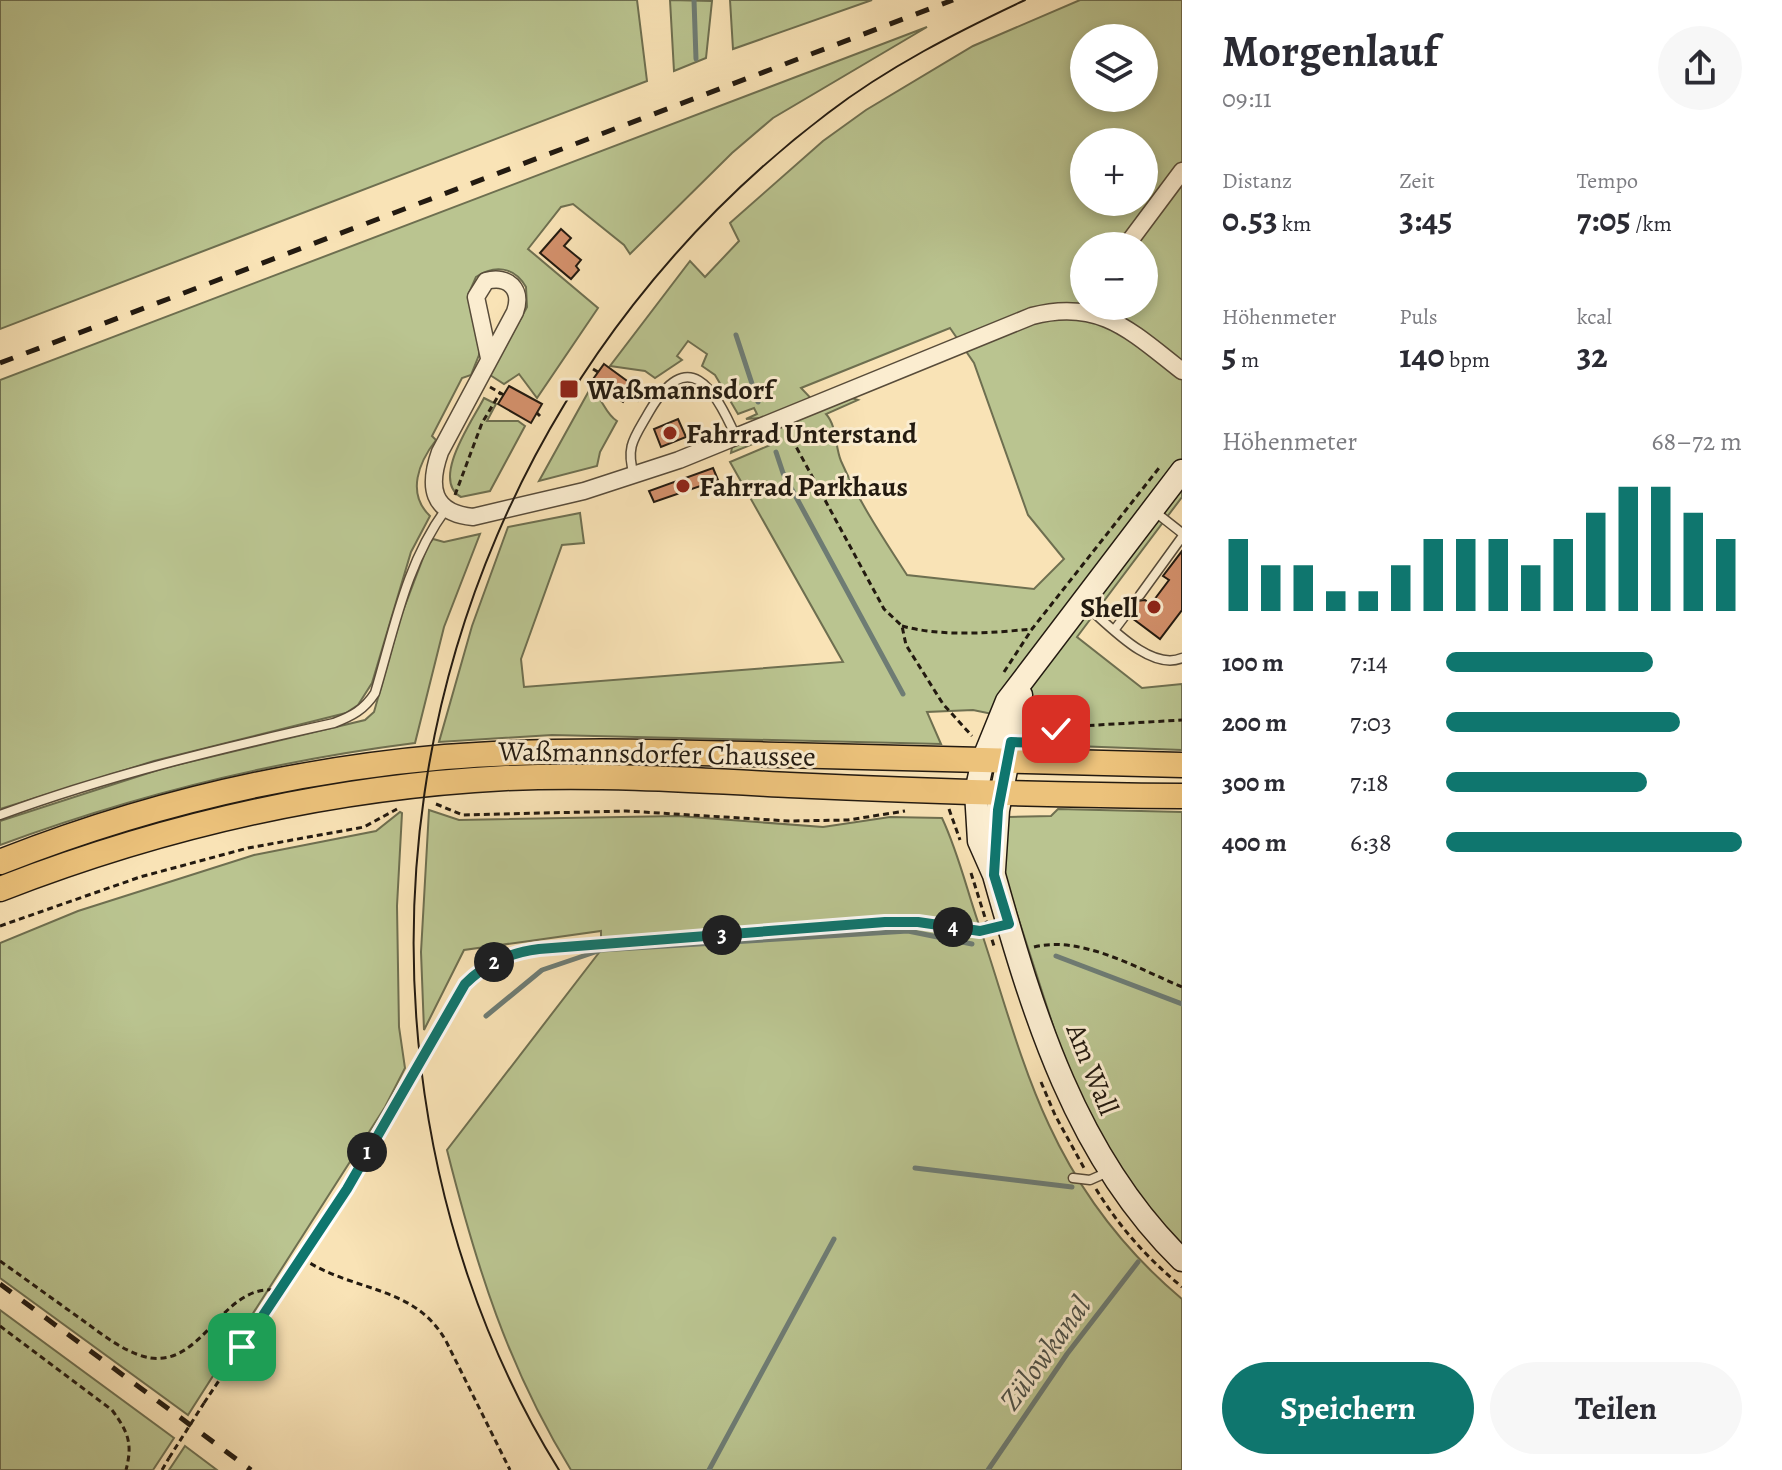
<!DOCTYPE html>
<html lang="de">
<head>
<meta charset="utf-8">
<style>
	body { margin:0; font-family:Alegreya,serif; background:#f7f7f7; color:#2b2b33; height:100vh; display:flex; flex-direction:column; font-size:30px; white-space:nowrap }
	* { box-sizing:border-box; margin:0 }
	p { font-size:26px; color:#7c7c81 }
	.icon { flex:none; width:44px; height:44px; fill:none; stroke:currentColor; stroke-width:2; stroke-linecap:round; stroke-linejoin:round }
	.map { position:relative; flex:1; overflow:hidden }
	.panel { display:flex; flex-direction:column; background:#fff; width:600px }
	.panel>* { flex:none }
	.buttons { position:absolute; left:1070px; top:24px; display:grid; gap:16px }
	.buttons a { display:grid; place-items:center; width:88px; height:88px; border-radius:50%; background:#fff; box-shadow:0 4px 12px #0003; font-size:40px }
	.pin { position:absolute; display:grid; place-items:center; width:68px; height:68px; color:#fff; margin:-34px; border-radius:16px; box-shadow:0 4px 12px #0006 }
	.km { position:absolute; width:40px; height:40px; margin:-20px; border-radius:50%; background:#222; color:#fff; font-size:22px; line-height:40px; text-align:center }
	.round { display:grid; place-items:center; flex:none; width:84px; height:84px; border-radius:42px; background:#f7f7f7 }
	.overview { display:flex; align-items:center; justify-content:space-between; height:136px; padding:0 40px }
	h1 { font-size:44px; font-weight:700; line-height:60px }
	.metrics { display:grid; grid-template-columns:repeat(3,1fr); gap:12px; height:136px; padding:8px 40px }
	.metrics div { display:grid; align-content:center }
	.metrics b { font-size:34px; font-weight:700 }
	.metrics small { font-size:22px; font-weight:400 }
	.metrics p { font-size:22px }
	.chart { height:224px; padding:16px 40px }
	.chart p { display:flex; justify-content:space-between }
	.chart svg { width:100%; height:144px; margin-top:8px; stroke:#0f766e; stroke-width:6 }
	.button { display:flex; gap:16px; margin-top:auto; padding:16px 40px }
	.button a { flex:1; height:92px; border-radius:48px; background:#0f766e; color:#fff; font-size:32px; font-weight:700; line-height:92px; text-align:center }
	.button a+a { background:#f7f7f7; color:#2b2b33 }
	ul { padding:0 40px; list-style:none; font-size:26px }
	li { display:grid; grid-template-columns:128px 96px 1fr; align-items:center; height:60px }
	li i { height:20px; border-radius:10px; background:#0f766e }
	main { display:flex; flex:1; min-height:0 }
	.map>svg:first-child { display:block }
	.green { fill:#bac490; stroke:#6e6f50; stroke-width:2; fill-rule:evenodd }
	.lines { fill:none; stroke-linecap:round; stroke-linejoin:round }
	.stream { stroke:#6e7c74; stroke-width:5 }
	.building { fill:#d3906b; stroke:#231a10; stroke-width:2 }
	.lane-casing { stroke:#584c3a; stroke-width:11 }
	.street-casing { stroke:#584c3a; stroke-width:19 }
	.secondary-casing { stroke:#231a10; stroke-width:25 }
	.primary-casing { stroke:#231a10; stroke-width:27 }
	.path { stroke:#231a10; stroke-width:3; stroke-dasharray:6 4; stroke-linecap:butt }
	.lane { stroke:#fbedd0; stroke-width:8 }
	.street { stroke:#fbedd0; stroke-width:16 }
	.secondary { stroke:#fbedd0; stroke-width:22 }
	.primary { stroke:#ecc27b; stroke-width:24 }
	.tram { stroke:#231a10; stroke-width:2 }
	.rail { stroke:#231a10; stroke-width:5; stroke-dasharray:14 14; stroke-linecap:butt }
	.path-bridge { stroke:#231a10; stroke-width:3; stroke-dasharray:6 4; stroke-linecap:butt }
	.route-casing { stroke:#fff; stroke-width:16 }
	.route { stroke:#0f766e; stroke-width:10 }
	.poi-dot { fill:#8f2418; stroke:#fbedd0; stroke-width:3 }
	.labels { text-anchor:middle; stroke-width:6; stroke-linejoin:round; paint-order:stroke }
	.poi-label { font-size:28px; font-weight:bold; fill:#231a10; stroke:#fbedd0; text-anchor:start }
	.street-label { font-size:28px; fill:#231a10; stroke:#fbedd0 }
	.water-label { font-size:30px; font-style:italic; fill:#4f534a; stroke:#fbedd0 }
</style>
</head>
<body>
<main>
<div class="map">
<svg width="1182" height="1470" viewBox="0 0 1182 1470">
	<rect width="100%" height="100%" fill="#f9e3b6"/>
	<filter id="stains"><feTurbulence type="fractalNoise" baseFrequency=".0025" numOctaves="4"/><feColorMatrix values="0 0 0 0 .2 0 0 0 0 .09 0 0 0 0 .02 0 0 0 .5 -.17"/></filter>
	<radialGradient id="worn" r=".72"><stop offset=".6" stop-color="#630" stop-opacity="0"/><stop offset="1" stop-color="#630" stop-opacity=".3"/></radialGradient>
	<g class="green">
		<path d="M0 0H637L647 81 0 329Z"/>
		<path d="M670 0 712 1 706 58 674 71Z"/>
		<path d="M730 0H872L733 49Z"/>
		<path d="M1080 0H1182V497L1077 637 1142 688 1182 684V750L1075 746V731L973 710 927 712 941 744 552 735 439 742 472 626 508 527 580 513 584 543 562 545 521 659 524 687 843 662 730 462 775 443 770 437 731 453 732 447 768 432 760 418 746 419 757 414 754 408 738 414 715 375 702 366 707 354 688 341 677 356 682 360 655 378 645 371 610 366 690 261 705 277 739 241 730 223 823 141 866 110 973 46ZM1084 38H1144V98H1084ZM1084 142H1144V202H1084ZM1084 246H1144V306H1084ZM950 328 974 363 1028 515 1064 559 1034 589 907 575C883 538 859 502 841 461 835 447 837 426 826 414L858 400 852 398 822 410 801 388Z"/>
		<path d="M927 27 773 118 732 153 630 254 624 245 573 204 561 207 528 249 598 308 537 398 519 374 504 384 490 375 527 307 526 287C514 266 494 265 476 277L468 295 479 343V355L471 375 462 378 432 436 436 440C419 462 406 493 430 516L411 552 372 683 358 705 346 713 154 761 0 809V380Z"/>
		<path d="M590 389C603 397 604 413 617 421L600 452 597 466 539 481Z"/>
		<path d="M484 398 496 404 487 421H518L525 426 490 491 461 497C430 480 473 420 484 398Z"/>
		<path d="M480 534 444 627 415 743C273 761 135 795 0 845V821L164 768 365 720 374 712 401 616 428 545 433 539 444 542Z"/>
		<path d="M1058 809 1182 812V1248L1157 1223 1109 1155 1068 1072 1005 877 1002 862 1005 825 1009 817 1051 816Z"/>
		<path d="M429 810 459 820 678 816 823 827 890 817 942 818C958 852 966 887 978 922 1001 989 1019 1061 1049 1125 1080 1192 1126 1252 1182 1299V1470H571C508 1368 476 1265 447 1150L601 950V931L464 950 424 1030 421 952Z"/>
		<path d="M400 812 402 813 397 906 399 1027 405 1068 385 1107 188 1415 0 1278V943L78 911 254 855 376 831Z"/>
		<path d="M0 1310 174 1438 153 1470H0Z"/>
		<path d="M185 1446 217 1470H169Z"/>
	</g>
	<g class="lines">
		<g class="stream">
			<path d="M694 0 696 59"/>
			<path d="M736 335 758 402"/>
			<path d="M776 452 783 473 903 694"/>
			<path d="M1056 956 1182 1004"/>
			<path d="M486 1016 542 970 601 950 908 931 972 944"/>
			<path d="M915 1168 1072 1187"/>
			<path d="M709 1470 834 1239"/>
			<path d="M988 1470 1067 1354 1138 1262"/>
		</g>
	</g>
	<g class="building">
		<path d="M561 229 571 238 564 246 581 260 576 266 579 270 571 279 540 253Z"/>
		<path d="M604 364 634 386 623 402 591 382Z"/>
		<path d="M509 386 542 404 531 423 498 404Z"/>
		<path d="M678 419 686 437 661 447 654 429Z"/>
		<path d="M713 468 718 480 654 502 649 491Z"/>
		<path d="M1182 551V610L1160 639 1132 618 1133 610 1125 606 1133 596 1137 601 1145 600 1151 604 1169 580 1163 576Z"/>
	</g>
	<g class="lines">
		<defs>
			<g id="lane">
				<path d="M634 475C625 446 635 437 649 412 688 345 714 387 736 437"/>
				<path d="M1154 511 1182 533"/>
				<path d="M1140 595 1182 537"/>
				<path d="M1082 602C1107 623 1150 672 1182 658"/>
				<path d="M1115 629 1127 613"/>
				<path d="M0 815C109 775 221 748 334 723 352 716 364 710 375 693 394 630 406 563 446 509"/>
				<path d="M1073 1178 1090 1180 1108 1172"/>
			</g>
			<g id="street">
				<path d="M1126 246 1182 171"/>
				<path d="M489 358 476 297 486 281C508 275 523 289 515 312L440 452C428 486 431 513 473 517L584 491 679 460 1032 316C1100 298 1132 332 1182 371"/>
			</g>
			<g id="secondary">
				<path d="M1182 471 1007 701 983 760 976 792 979 841 994 875C1033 1014 1076 1157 1182 1260"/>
				<path d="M994 870 998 810 1021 695"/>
			</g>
			<g id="primary">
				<path d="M0 862C142 806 293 770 445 757 558 748 671 752 783 755 916 758 1049 762 1182 765"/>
				<path d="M0 889C162 826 332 787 506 778 600 774 695 780 789 785 920 791 1051 795 1182 796"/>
			</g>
		</defs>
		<use href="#lane" class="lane-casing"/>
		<use href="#street" class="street-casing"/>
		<use href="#secondary" class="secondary-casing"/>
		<use href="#primary" class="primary-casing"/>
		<g class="path">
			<path d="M593 369 598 372"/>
			<path d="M614 383 620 387"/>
			<path d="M490 387 504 395"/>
			<path d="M629 393 639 401"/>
			<path d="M537 413 540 416"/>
			<path d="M787 430 884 609 902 626 906 645 943 704 972 736"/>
			<path d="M455 495 482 423 500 393"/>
			<path d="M902 626C942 637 991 633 1032 629"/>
			<path d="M1004 672 1032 629 1159 468"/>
			<path d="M1046 743 1056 729 1063 727 1182 720"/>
			<path d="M436 804 463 815 626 811 789 821 848 820 905 811"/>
			<path d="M949 809 960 840"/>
			<path d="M971 873 994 946"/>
			<path d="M0 926 140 877 248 848 364 827 397 809"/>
			<path d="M1034 947C1081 935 1139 969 1182 987"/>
			<path d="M1041 1082 1055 1115 1084 1168"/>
			<path d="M1096 1189C1120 1228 1147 1258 1182 1287"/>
			<path d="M302 1258C353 1293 414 1284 446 1341L510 1470"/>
			<path d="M0 1261C27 1280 54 1300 81 1319 99 1332 117 1347 139 1355 203 1378 220 1278 280 1291"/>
			<path d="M0 1326 112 1410C128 1432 133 1443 126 1470"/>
			<path d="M204 1403 347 1189 465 984C486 963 509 953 539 949L885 922H918L980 931 990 929"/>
			<path d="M162 1470 169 1458"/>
		</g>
		<use href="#lane" class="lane"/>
		<use href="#street" class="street"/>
		<use href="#secondary" class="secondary"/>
		<use href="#primary" class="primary"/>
		<path class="tram" d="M559 1470C483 1348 438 1209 421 1067 377 698 532 337 828 113 888 67 957 32 1025 0"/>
		<g class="rail">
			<path d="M0 363 953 0"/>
			<path d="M0 1284 251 1470"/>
		</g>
		<path class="path-bridge" d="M169 1458 204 1403"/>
	</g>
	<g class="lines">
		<defs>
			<path id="route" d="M242 1347 347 1189 465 984C486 963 509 953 539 949L885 922H918L980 931 1009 924 994 875 998 810 1011 742 1047 743 1056 729"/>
		</defs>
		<use href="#route" class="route-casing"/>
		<use href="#route" class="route"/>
	</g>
	<g class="poi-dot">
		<rect x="559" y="379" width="20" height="20" rx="4"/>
		<circle cx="670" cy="433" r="8"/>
		<circle cx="683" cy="486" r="8"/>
		<circle cx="1154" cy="607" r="8"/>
	</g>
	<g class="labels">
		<g class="poi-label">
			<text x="587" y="399">Waßmannsdorf</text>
			<text x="686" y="443">Fahrrad Unterstand</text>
			<text x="699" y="496">Fahrrad Parkhaus</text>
			<text x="1138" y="617" text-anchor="end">Shell</text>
		</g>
		<g class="street-label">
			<text transform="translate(657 753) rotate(1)" y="10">Waßmannsdorfer Chaussee</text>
			<text transform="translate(1093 1069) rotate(68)" y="10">Am Wall</text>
		</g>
		<g class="water-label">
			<text transform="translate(1045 1353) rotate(-54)" y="10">Zülowkanal</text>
		</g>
	</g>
	<rect width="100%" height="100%" filter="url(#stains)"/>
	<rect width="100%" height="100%" fill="url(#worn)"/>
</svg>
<div class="buttons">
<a><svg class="icon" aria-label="layers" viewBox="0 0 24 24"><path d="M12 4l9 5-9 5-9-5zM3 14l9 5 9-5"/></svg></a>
<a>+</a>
<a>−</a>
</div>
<div class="pin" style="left:242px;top:1347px;background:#1e9e55"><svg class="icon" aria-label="arrive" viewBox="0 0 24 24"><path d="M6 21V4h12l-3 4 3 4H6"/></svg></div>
<div class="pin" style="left:1056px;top:729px;background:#d93025"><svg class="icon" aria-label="check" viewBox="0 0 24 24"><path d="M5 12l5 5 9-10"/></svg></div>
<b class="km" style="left:367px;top:1152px">1</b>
<b class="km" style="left:494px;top:962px">2</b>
<b class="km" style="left:722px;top:935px">3</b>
<b class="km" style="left:953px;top:927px">4</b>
</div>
<section class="panel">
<div class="overview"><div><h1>Morgenlauf</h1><p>09:11</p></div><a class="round"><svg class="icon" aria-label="share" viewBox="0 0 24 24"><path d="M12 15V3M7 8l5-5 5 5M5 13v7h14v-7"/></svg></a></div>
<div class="metrics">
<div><p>Distanz</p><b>0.53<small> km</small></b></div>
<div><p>Zeit</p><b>3:45</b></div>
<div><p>Tempo</p><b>7:05<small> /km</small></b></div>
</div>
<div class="metrics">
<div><p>Höhenmeter</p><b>5<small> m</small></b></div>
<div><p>Puls</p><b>140<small> bpm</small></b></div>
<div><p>kcal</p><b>32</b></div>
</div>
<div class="chart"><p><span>Höhenmeter</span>68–72 m</p>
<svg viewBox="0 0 160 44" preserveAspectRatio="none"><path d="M5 44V22M15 44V30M25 44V30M35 44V38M45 44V38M55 44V30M65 44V22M75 44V22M85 44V22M95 44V30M105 44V22M115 44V14M125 44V6M135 44V6M145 44V14M155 44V22"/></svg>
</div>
<ul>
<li><b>100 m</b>7:14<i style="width:70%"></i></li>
<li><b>200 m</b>7:03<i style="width:79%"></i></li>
<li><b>300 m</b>7:18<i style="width:68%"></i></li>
<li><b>400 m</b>6:38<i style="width:100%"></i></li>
</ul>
<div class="button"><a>Speichern</a><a>Teilen</a></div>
</section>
</main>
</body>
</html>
